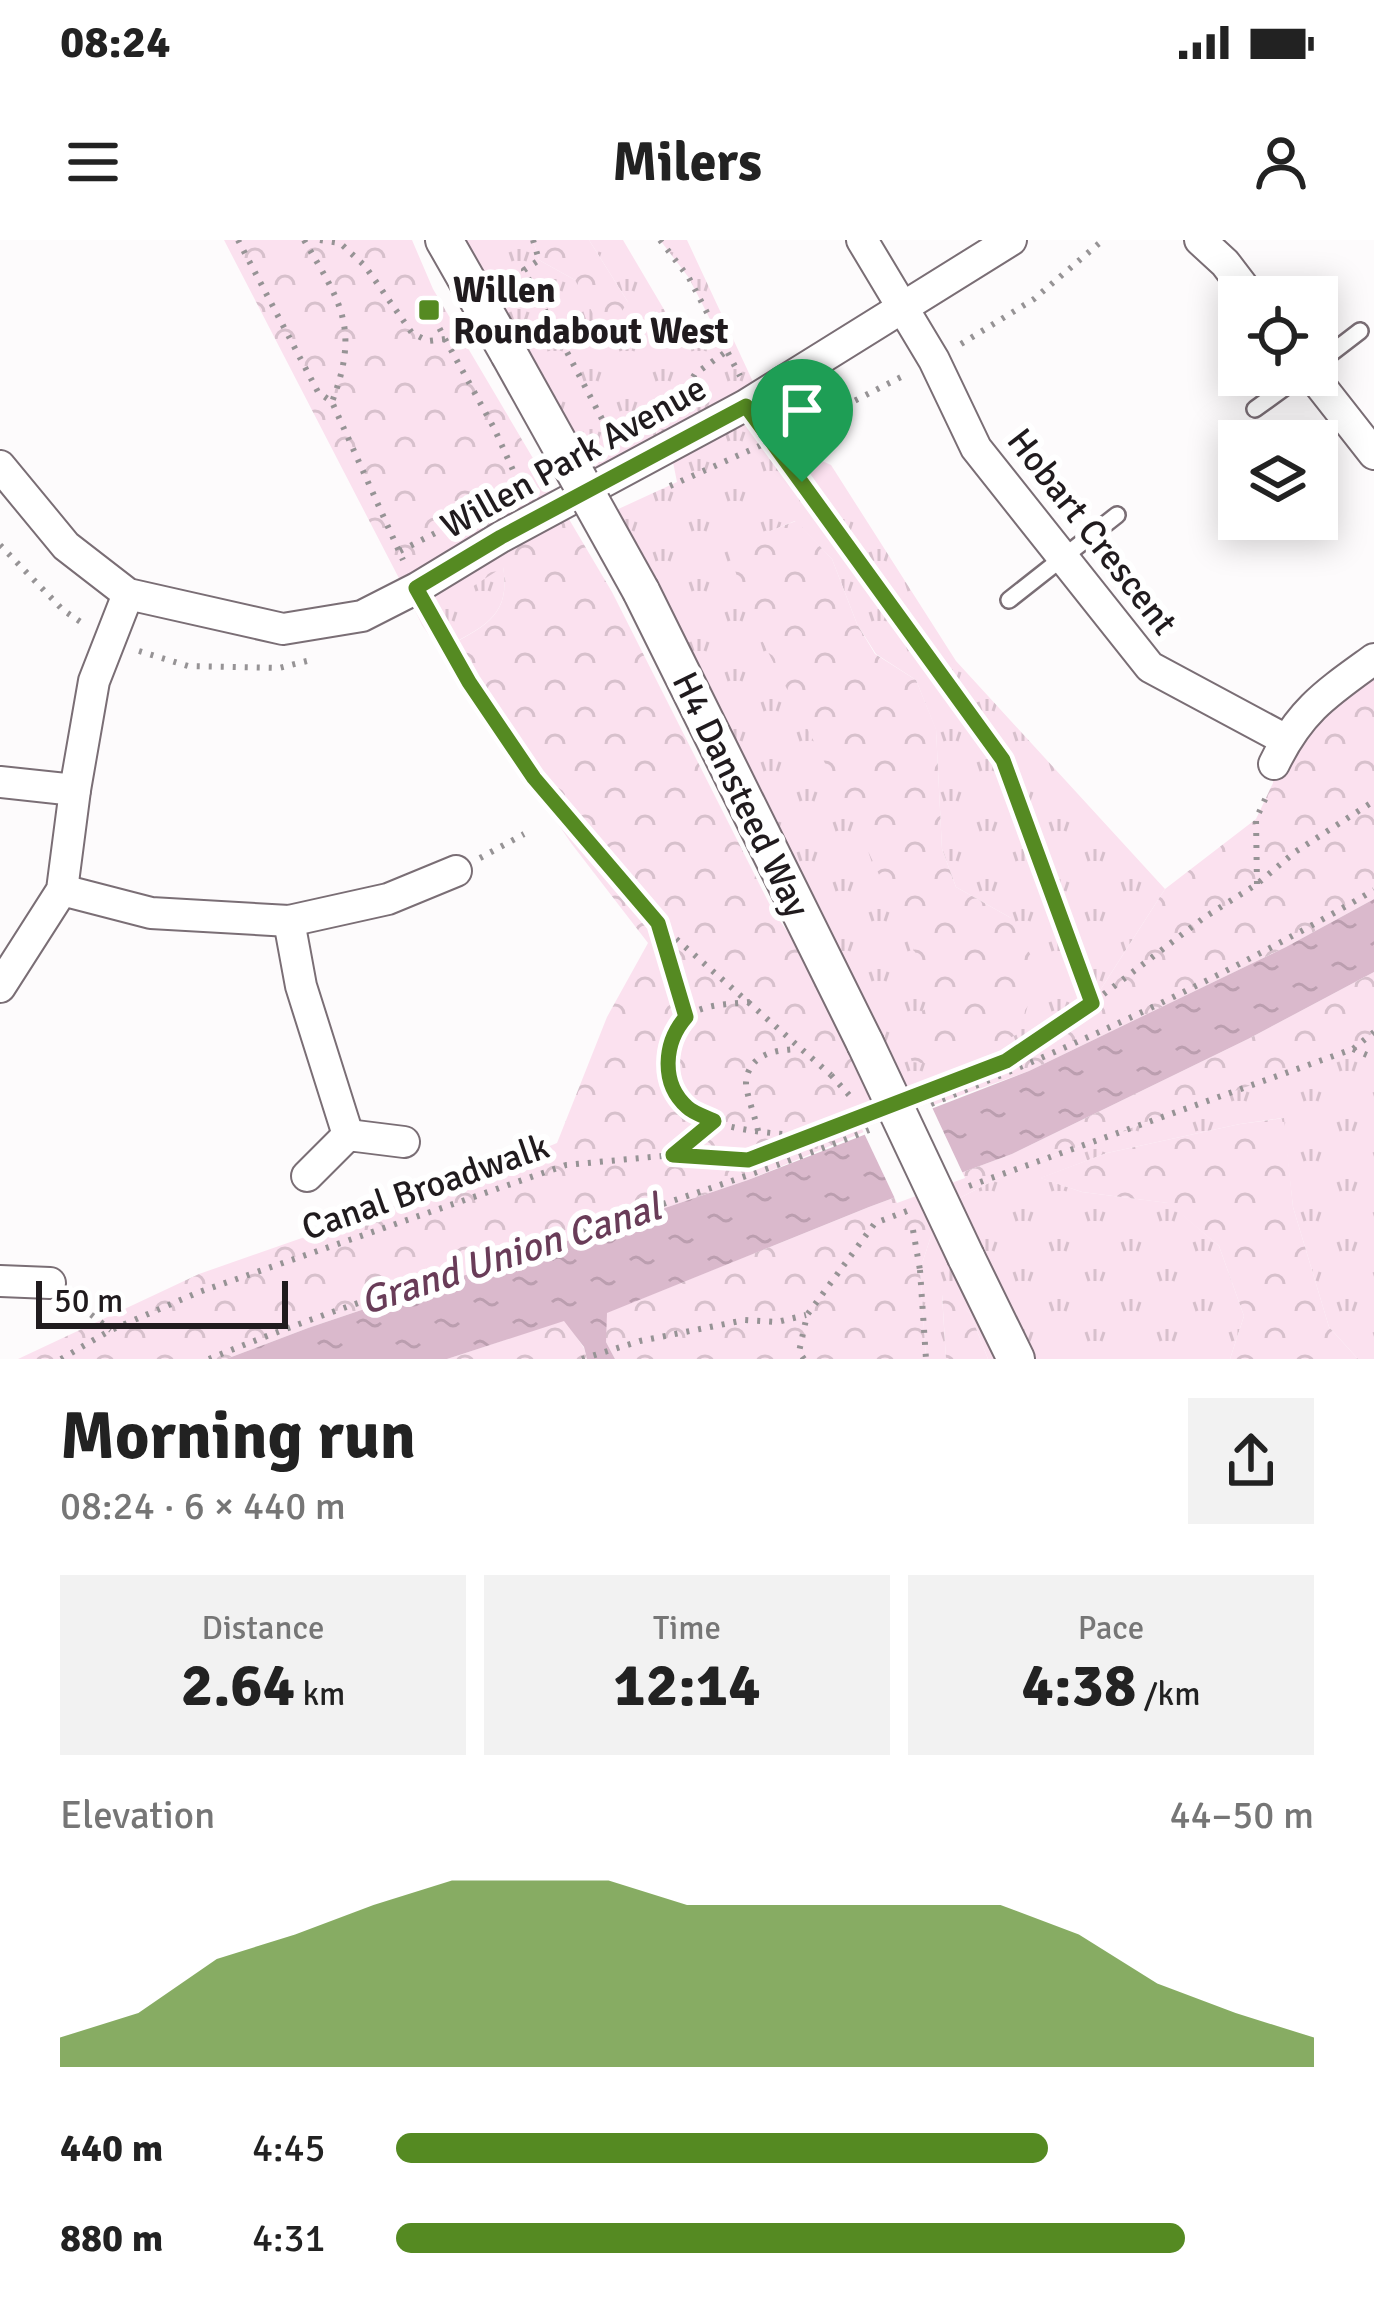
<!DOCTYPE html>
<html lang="en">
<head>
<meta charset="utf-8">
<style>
	body { margin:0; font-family:Signika,sans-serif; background:#f2f2f2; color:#222; height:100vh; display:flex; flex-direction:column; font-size:45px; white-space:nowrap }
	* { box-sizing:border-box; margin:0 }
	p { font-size:39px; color:#767676 }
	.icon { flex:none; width:66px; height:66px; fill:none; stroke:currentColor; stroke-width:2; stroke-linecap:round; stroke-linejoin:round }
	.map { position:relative; height:1119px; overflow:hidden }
	.sheet { display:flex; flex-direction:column; background:#fff; flex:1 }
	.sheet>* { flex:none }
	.buttons { position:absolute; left:1218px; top:36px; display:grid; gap:24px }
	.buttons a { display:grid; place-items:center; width:120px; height:120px; border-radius:0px; background:#fff; box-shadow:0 6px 30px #0003; font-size:60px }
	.scale { position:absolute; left:36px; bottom:30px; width:252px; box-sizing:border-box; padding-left:12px; border:6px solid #201b1e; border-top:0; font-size:33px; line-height:42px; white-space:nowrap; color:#201b1e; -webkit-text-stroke:9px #fff; paint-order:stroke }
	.pin { position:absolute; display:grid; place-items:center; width:102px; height:102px; color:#fff; margin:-123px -51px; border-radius:50% 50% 50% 0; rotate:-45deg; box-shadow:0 0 12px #0007 }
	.pin .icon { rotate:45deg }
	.round { display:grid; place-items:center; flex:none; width:126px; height:126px; border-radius:0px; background:#f2f2f2 }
	.head { display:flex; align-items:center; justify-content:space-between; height:204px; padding:0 60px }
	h1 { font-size:66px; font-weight:700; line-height:90px }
	.stats { display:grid; grid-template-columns:repeat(3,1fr); gap:18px; height:204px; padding:12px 60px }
	.stats div { display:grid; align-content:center; border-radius:0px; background:#f2f2f2; text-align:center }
	.stats b { font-size:60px; font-weight:700 }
	.stats small { font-size:33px; font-weight:400 }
	.stats p { font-size:33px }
	.chart { height:336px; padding:24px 60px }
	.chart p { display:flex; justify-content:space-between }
	.chart svg { width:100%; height:216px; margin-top:12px; fill:#558a22; opacity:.7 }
	ul { padding:0 60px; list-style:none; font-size:39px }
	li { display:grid; grid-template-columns:192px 144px 1fr; align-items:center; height:90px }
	li i { height:30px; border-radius:15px; background:#558a22 }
	.status { display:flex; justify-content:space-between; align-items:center; height:84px; padding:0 60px; background:#fff; direction:ltr }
	.status svg { height:33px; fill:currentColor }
	header { display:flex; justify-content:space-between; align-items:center; height:156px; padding:0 60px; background:#fff; font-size:54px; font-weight:700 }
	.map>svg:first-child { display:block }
	.grass { fill:url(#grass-tufts); fill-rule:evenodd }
	.forest { fill:url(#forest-crowns) }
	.water { fill:url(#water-ripples) }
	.pier { fill:#fdfbfc }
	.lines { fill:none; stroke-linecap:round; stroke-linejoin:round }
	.service-casing { stroke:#7a6e75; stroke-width:20 }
	.minor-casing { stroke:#7a6e75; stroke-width:34 }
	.tertiary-casing { stroke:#7a6e75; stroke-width:40 }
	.path { stroke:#969395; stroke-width:6; stroke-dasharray:3 9; stroke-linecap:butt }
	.service { stroke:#fff; stroke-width:15 }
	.minor { stroke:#fff; stroke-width:30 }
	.tertiary { stroke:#fff; stroke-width:36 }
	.tertiary-bridge-casing { stroke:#7a6e75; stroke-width:40; stroke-linecap:butt }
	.path-bridge { stroke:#969395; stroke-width:6; stroke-dasharray:3 9; stroke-linecap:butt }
	.tertiary-bridge { stroke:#fff; stroke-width:36 }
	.route-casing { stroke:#fff; stroke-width:24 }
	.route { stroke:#558a22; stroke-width:15 }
	.poi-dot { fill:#558a22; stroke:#fff; stroke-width:4.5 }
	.labels { text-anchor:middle; stroke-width:12; stroke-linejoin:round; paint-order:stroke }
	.poi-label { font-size:36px; font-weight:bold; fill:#201b1e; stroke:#fff; text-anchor:start }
	.street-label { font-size:36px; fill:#201b1e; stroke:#fff }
	.water-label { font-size:39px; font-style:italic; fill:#693c58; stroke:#fff }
</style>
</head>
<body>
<div class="status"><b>08:24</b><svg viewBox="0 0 49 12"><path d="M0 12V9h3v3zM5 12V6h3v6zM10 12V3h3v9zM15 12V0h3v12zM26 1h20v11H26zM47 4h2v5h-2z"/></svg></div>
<header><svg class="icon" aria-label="menu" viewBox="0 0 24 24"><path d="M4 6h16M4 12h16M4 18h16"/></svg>Milers<svg class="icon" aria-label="person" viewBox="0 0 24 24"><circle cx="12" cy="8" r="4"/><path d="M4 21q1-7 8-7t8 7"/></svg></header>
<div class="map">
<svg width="1374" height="1119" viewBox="0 0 1374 1119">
	<defs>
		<pattern id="grass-tufts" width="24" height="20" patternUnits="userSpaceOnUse" patternTransform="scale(3)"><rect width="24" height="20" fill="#fbe1ef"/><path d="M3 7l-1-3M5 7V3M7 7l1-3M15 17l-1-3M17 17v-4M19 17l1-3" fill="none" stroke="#d7c0cc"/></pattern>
		<pattern id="forest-crowns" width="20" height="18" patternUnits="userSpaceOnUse" patternTransform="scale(3)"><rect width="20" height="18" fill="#fbe1ef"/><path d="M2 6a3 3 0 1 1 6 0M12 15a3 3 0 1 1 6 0" fill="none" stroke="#d7c0cc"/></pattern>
		<pattern id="water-ripples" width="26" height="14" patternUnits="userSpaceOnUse" patternTransform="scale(3)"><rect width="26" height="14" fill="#dab9cc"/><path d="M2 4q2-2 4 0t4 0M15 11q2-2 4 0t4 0" fill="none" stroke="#bb9eaf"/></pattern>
	</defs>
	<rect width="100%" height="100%" fill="#fdfbfc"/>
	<g class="grass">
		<path d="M444 0H533L539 20 575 40 628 62 589 0H623L682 100 715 89 689 38 660 0H687L781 202 831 225 956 421 1165 649 1092 763 1006 821 895 866 601 277 677 242 670 207 585 250ZM795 281 832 319 857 384 876 414 916 440 936 490 942 609 956 647 1011 678 912 822 939 762 729 308Z"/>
		<path d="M503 326C512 380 480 387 440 411L422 385 404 348Z"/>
		<path d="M1374 792V1119H1358L1329 1087 1293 967 1283 878 1240 884 1107 913 1041 938 1082 952 1169 963 1219 1006 1244 1076 1230 1119H988L970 1073 942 1055 946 1119H926L920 1030 940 968 1018 928 1352 809Z"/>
	</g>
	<g class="forest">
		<path d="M224 0H412L433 49 612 352 773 671 865 803 895 866 1006 821 1092 763 1165 649 1256 579 1273 543 1274 524 1374 419V659L1286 707 1029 831 900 877 748 940 308 1088 226 1119H18L199 1034 462 942 557 903 607 777 648 703 571 603 440 411C479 388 512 380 503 327L430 374 417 348H404Z"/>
		<path d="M533 0H589L628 62 605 96 575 40 539 20Z"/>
		<path d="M796 281 832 319 857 384 875 414 916 440 936 489 942 609 956 647 1011 678 1038 729 1020 793 950 826 912 822 899 784 938 762 849 570 748 373 728 307Z"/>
		<path d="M1374 732V792L1353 809 1018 928 940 968 920 1030 926 1119H615L606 1102V1073L869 967 1012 914 1248 799Z"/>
		<path d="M1284 878 1293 967 1329 1087 1358 1119H1230L1244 1076 1219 1006 1168 963 1082 952 1040 938 1107 913 1240 884Z"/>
		<path d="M942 1053 970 1073 988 1119H946Z"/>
		<path d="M565 1080 584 1108 587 1119H447Z"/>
	</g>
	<path class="water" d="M1374 659V732L1248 799 1012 914 869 967 607 1073 606 1102 615 1119H587L584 1107 564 1081 447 1119H226L308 1088 748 940 1029 831 1286 707Z"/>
	<path class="pier" d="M930 863 965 938 897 963 862 889Z"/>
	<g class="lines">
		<defs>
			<g id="service">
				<path d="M1317 124 1360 91"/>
				<path d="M1255 169 1302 135"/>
				<path d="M1009 360 1117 275"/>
			</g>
			<g id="minor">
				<path d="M862 0 934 120 976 208 1150 427 1286 500"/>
				<path d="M1200 0 1225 23 1251 57"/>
				<path d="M1312 135 1374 214"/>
				<path d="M0 226 66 306 128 354 283 389 362 376 417 348 501 297 746 165 1011 0"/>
				<path d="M1274 524C1300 470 1327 453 1374 419"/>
				<path d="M0 542 75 550"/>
				<path d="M62 650 151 673 289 681 388 659 456 631"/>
				<path d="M289 681 301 746 348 895"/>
				<path d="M0 747 62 650 75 550 94 441 128 354"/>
				<path d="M307 936 348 895 404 902"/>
				<path d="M0 1041 50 1043"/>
			</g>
			<g id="tertiary">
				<path d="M444 0 509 114"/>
				<path d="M641 351 865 803"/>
				<path d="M966 1017 1016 1119"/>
			</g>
		</defs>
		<use href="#service" class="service-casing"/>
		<use href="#minor" class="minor-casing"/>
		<use href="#tertiary" class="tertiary-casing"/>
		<g class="path">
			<path d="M238 0 318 152 332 162 403 320"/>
			<path d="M304 0C341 63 360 88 332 162"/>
			<path d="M320 0 340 3 365 26 412 93 428 101 445 99 427 64"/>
			<path d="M533 0 539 20 524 30 613 200"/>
			<path d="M660 0 689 38 740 136"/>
			<path d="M445 99 494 188 522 250"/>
			<path d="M961 104 1034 59 1103 0"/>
			<path d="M661 171 680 159 695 134 727 111"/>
			<path d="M762 188 1003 520 1092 763"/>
			<path d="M670 246 813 182 907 134"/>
			<path d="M0 305 63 370 85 385"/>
			<path d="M400 311 463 279"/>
			<path d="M431 375 469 442 534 538 658 683 831 835"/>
			<path d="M139 411 188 426 279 428 315 419"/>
			<path d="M480 618 524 594"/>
			<path d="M1257 644 1256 579 1267 555"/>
			<path d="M658 683 686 777"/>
			<path d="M750 762C729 764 705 764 687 776 660 795 664 848 688 868 713 890 773 894 805 895"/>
			<path d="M1353 809 1374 818"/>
			<path d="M927 854 1006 821 1092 763 1205 677 1257 644 1295 612 1374 561"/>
			<path d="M931 864C1083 803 1232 733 1374 650"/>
			<path d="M758 891C756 879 746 854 746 843 748 814 775 810 797 809"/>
			<path d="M676 912 714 881"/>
			<path d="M969 946 1353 809 1374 792"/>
			<path d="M920 1030 926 1119"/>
			<path d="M72 1060 111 1090"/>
			<path d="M61 1119 111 1090 199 1052 566 925 673 915 749 920 864 877"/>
			<path d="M209 1119C425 1030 653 977 869 890"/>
			<path d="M582 1119 640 1101 745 1080 777 1082 806 1075"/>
			<path d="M804 1119 799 1112 807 1075 875 983 907 971"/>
		</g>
		<use href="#service" class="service"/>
		<use href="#minor" class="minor"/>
		<use href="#tertiary" class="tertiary"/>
		<defs>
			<g id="tertiary-bridge">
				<path d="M509 114 641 351"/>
				<path d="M865 803 966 1017"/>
			</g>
		</defs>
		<use href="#tertiary-bridge" class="tertiary-bridge-casing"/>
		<g class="path-bridge">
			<path d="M831 835 849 855"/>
			<path d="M913 990 920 1030"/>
		</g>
		<use href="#tertiary-bridge" class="tertiary-bridge"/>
	</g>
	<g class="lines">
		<defs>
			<path id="route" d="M746 166 1003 520 1092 763 1006 821 748 920 673 915 714 881C706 877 693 873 687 867 660 843 664 802 686 777L658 683 534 538 469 442 416 348 501 297Z"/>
		</defs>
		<use href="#route" class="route-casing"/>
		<use href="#route" class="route"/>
	</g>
	<rect class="poi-dot" x="417" y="58" width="24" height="24" rx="6"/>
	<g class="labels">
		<g class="poi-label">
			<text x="453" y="62">Willen<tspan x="453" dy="41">Roundabout West</tspan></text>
		</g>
		<g class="street-label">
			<text transform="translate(573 216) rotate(-29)" y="13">Willen Park Avenue</text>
			<text transform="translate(1093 291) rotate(52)" y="13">Hobart Crescent</text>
			<text transform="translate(742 554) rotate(64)" y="13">H4 Dansteed Way</text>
			<text transform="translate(425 946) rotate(-19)" y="13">Canal Broadwalk</text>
		</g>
		<g class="water-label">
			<text transform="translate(510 1013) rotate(-18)" y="14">Grand Union Canal</text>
		</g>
	</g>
</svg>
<div class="buttons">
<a><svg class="icon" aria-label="locate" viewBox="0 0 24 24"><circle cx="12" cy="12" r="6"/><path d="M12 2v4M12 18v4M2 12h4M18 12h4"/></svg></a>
<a><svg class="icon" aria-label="layers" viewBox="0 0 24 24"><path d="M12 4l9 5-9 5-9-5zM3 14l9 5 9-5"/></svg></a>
</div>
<div class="scale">50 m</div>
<div class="pin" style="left:802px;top:242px;background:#1e9e55"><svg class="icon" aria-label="arrive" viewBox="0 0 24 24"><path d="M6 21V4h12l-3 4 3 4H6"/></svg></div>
</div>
<section class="sheet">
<div class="head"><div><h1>Morning run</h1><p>08:24 · 6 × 440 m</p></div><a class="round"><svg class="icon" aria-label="share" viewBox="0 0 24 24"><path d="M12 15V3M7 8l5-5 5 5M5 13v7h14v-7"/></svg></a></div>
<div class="stats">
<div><p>Distance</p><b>2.64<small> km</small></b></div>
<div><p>Time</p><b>12:14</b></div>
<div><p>Pace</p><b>4:38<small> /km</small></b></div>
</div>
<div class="chart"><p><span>Elevation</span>44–50 m</p>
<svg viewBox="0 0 160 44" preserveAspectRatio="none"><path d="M0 44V38L10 33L20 22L30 17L40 11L50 6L60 6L70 6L80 11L90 11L100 11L110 11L120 11L130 17L140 27L150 33L160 38V44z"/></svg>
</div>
<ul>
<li><b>440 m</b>4:45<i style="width:71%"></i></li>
<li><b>880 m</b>4:31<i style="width:86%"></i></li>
</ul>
</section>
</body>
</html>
